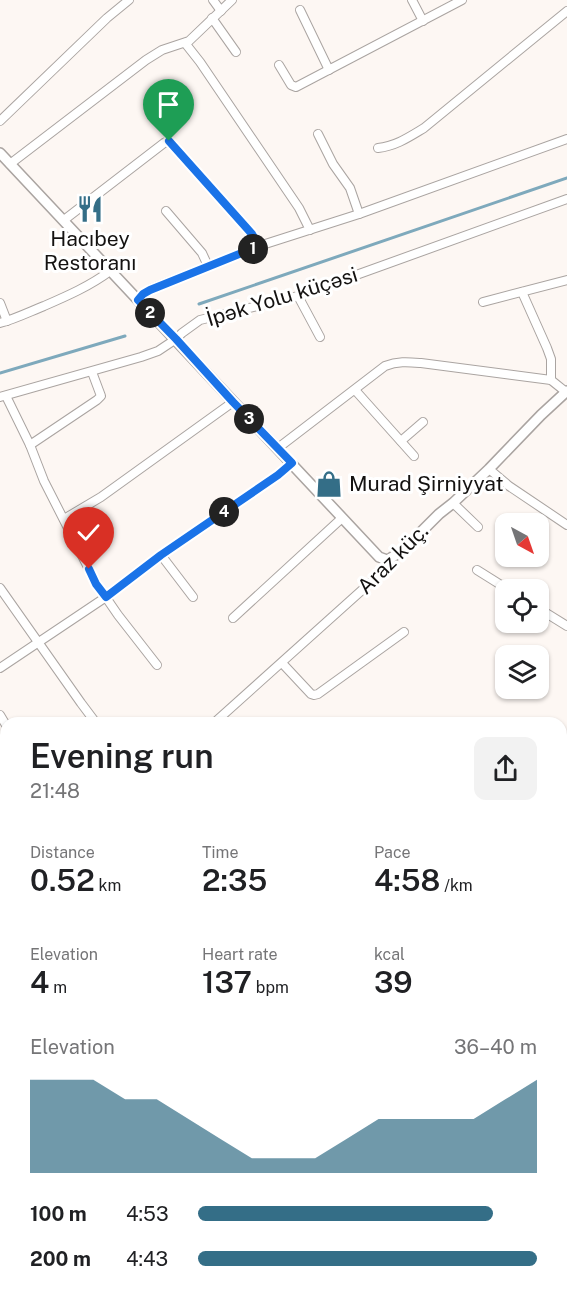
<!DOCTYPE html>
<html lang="en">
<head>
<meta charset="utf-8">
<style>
	body { margin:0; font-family:"Public Sans",sans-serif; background:#f2f2f2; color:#202124; height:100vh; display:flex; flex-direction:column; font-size:22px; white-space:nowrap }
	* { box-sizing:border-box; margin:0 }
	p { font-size:20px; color:#757577 }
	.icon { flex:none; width:33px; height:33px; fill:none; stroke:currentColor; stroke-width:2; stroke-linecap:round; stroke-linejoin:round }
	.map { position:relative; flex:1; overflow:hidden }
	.panel { position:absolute; left:0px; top:717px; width:567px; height:576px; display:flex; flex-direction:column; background:#fff; border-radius:18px 18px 0 0; box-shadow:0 2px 4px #0004 }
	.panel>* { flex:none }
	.needle { width:39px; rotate:140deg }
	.fabs { position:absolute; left:495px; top:513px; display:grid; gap:12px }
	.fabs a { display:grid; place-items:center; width:54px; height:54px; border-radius:12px; background:#fff; box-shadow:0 2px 4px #0004; font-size:30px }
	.pin { position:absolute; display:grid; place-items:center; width:51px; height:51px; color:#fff; margin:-62px -26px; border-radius:50% 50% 50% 0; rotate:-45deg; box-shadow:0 0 6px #0007 }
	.pin .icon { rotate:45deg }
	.km { position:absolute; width:30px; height:30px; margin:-15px; border-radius:50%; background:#222; color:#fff; font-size:16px; line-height:30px; text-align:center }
	.round { display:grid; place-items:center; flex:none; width:63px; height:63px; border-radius:12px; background:#f2f2f2 }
	.headline { display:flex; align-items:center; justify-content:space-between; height:102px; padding:0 30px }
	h1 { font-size:33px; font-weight:600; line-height:45px }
	.stats { display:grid; grid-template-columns:repeat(3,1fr); gap:9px; height:102px; padding:6px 30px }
	.stats div { display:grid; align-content:center }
	.stats b { font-size:30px; font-weight:600 }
	.stats small { font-size:16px; font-weight:400 }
	.stats p { font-size:16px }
	.chart { height:168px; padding:12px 30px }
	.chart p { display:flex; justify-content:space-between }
	.chart svg { width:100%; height:108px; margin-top:6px; fill:#346e87; opacity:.7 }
	ul { padding:0 30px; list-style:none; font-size:20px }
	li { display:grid; grid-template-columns:96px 72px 1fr; align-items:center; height:45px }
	li i { height:15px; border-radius:8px; background:#346e87 }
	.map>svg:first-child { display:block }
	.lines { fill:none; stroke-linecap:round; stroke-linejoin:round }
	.stream { stroke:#7ea9bc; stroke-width:3 }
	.minor-casing { stroke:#aaa4a1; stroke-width:10 }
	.tertiary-casing { stroke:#aaa4a1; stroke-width:12 }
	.primary-casing { stroke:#d5d4d4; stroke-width:15 }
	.minor { stroke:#fff; stroke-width:8 }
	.tertiary { stroke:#fff; stroke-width:9 }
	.primary { stroke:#fbd1b5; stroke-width:12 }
	.route-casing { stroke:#fff; stroke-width:12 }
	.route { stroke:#1a73e8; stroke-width:8 }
	.labels { text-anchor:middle; stroke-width:6; stroke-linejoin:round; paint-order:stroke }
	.poi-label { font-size:21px; fill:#141211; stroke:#fff }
	.street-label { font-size:21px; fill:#141211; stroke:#fff }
</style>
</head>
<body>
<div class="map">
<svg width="567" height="1293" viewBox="0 0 567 1293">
	<rect width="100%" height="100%" fill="#fdf7f3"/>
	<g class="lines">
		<g class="stream">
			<path d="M199 304 567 178"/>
			<path d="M0 373 125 336"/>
		</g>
		<defs>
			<g id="minor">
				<path d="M213 0 221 11"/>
				<path d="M412 0 423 21"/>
				<path d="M300 10 329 70"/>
				<path d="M212 18 236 52"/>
				<path d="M185 43 200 62 299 208 310 230"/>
				<path d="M279 65 291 85 296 87 462 0"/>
				<path d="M0 121 107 18 129 0"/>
				<path d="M318 134 333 164 350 188 359 214"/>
				<path d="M378 148C396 146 409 137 424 128L567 11"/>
				<path d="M10 164 146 60 162 50 189 41 232 0"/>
				<path d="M166 211 202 253 208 266"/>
				<path d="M64 220 164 143 169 141 252 234 259 246"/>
				<path d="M522 292 547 348 551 359V380"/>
				<path d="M298 296 320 337"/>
				<path d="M138 300 143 294 151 289 259 246 359 214 567 139"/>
				<path d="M483 302 567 280"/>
				<path d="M0 303 7 321"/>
				<path d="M0 323C15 319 29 312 44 306 67 296 90 286 110 271"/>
				<path d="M355 390 414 456"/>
				<path d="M6 396 30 445 44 481 96 583 118 615 157 665"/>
				<path d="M0 397 141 357 158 351 176 339 182 333 200 320 298 296 567 199"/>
				<path d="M401 441 423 422"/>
				<path d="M30 445 97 400 101 396 92 372"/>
				<path d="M278 448 385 366C398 361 408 362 421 363L551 380 566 392"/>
				<path d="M489 469 509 486 567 525"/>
				<path d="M453 503 478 527"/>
				<path d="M64 519 101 497 233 402"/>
				<path d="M161 555 193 597"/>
				<path d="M477 570 509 590"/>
				<path d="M0 588 81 703 96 723"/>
				<path d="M538 608 567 626"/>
				<path d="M233 618 342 518"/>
				<path d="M282 663 311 694 314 695 318 694 404 632"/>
				<path d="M0 668 106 597 161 555 278 475 292 463"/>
				<path d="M0 715 6 725"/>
				<path d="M214 723 371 582 384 568 387 560"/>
				<path d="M0 850 6 857"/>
				<path d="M0 874 6 869"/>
				<path d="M561 945 567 948"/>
				<path d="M0 968 6 972"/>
				<path d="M0 1134 6 1124"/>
				<path d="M561 1192 567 1195"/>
				<path d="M0 1215 6 1219"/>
				<path d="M125 1287 135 1293"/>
				<path d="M379 1287 391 1293"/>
				<path d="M442 1287 452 1293"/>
				<path d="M94 1293 97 1287"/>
				<path d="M269 1293 272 1287"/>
			</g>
			<path id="tertiary" d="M0 153 379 557 387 560 391 558 403 550 439 514 453 503 489 469 541 415 567 391"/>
			<g id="primary">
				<path d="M561 904 567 894"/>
				<path d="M317 1293 320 1287"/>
			</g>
		</defs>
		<use href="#minor" class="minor-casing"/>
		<use href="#tertiary" class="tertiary-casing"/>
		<use href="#primary" class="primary-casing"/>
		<use href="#minor" class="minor"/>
		<use href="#tertiary" class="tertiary"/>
		<use href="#primary" class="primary"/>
	</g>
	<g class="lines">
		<defs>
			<path id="route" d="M89 569 96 584 106 597 161 555 278 475 292 463 233 402 176 339 138 300 143 294 150 290 259 246 252 234 169 141"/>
		</defs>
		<use href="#route" class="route-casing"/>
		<use href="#route" class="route"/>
	</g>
	<defs>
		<symbol id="restaurant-bare" viewBox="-9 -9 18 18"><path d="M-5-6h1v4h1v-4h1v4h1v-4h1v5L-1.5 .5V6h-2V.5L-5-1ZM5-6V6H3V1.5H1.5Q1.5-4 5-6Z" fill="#346e87" stroke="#fff" stroke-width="2.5" paint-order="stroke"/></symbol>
		<symbol id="shop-bare" viewBox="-9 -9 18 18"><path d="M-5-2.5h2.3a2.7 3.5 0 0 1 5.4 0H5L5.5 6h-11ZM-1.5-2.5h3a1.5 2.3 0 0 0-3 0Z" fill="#346e87" stroke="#fff" stroke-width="2.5" paint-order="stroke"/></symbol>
	</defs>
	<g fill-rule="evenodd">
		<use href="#restaurant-bare" x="71" y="190" width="38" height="38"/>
		<use href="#shop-bare" x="310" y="465" width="38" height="38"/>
	</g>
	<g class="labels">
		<g class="poi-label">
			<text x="90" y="246">Hacıbey<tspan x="90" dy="24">Restoranı</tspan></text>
			<text x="349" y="491" text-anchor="start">Murad Şirniyyat</text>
		</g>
		<g class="street-label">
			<text transform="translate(282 297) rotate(-17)" y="7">İpək Yolu küçəsi</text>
			<text transform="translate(393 559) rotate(-45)" y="7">Araz küç.</text>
		</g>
	</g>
</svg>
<div class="fabs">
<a><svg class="needle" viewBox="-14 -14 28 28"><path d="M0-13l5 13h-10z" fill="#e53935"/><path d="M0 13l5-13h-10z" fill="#757577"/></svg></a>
<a><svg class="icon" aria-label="locate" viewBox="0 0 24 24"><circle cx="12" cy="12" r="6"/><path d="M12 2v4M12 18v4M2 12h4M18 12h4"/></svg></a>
<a><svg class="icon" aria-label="layers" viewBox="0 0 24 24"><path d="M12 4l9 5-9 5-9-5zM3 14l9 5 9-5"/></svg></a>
</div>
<div class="pin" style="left:169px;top:141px;background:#1e9e55"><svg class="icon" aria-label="arrive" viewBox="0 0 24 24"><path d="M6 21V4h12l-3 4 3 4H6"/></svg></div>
<div class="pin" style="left:89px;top:569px;background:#d93025"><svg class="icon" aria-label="check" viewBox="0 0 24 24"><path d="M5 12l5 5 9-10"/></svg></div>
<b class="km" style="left:253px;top:249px">1</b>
<b class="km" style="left:150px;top:313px">2</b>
<b class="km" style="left:249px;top:419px">3</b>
<b class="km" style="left:224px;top:512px">4</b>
<section class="panel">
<div class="headline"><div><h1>Evening run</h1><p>21:48</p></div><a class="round"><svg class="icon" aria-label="share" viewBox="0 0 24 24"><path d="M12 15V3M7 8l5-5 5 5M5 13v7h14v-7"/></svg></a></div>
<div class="stats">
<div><p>Distance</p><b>0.52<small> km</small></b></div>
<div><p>Time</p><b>2:35</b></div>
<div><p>Pace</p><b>4:58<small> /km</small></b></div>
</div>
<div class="stats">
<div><p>Elevation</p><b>4<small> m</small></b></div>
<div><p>Heart rate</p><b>137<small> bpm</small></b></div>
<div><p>kcal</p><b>39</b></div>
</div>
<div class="chart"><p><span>Elevation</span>36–40 m</p>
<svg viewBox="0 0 160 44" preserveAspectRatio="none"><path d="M0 44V6L10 6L20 6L30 14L40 14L50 22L60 30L70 38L80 38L90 38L100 30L110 22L120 22L130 22L140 22L150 14L160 6V44z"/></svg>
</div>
<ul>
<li><b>100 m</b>4:53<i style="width:87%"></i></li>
<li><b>200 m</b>4:43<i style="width:100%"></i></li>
</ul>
</section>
</div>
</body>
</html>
